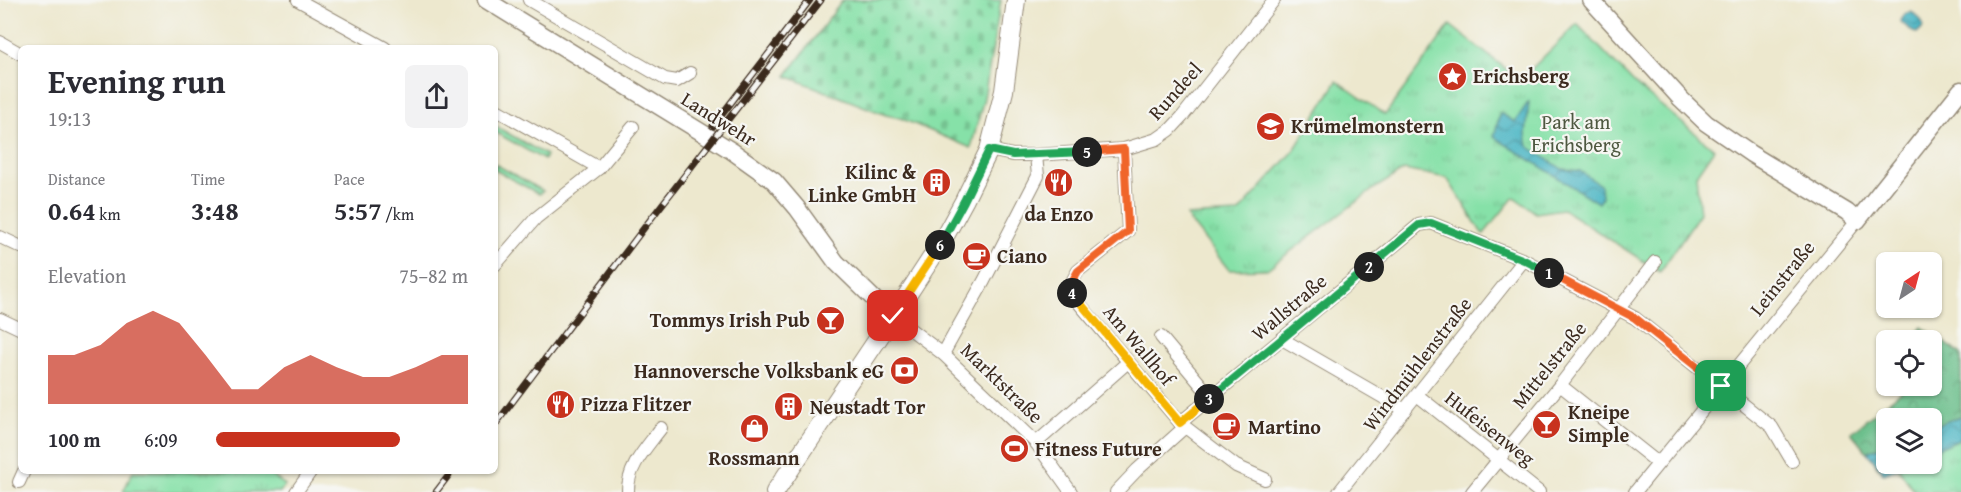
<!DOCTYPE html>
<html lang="en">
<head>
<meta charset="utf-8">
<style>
	body { margin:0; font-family:"Gentium Book Plus",serif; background:#f2f2f3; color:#2b2b33; height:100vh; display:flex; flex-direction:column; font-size:22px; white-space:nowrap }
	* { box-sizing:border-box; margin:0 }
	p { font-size:20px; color:#7c7c81 }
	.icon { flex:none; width:33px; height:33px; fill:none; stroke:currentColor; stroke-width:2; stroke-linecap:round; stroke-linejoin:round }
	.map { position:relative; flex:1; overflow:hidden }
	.panel { position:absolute; left:18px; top:45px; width:480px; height:429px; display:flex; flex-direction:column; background:#fff; border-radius:9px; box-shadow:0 2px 4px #0004 }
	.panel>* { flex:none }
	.needle { width:39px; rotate:36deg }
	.controls { position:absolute; left:1876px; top:252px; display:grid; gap:12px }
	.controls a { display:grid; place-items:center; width:66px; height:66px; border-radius:9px; background:#fff; box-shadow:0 2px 4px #0004; font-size:30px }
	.pin { position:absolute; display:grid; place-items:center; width:51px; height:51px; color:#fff; margin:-26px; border-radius:12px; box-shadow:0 3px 9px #0006 }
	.km { position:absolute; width:30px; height:30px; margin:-15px; border-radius:50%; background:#222; color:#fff; font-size:16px; line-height:30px; text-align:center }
	.round { display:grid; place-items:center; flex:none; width:63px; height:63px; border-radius:9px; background:#f2f2f3 }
	.headline { display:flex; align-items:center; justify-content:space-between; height:102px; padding:0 30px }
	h1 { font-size:33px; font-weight:600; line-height:45px }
	.figures { display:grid; grid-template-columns:repeat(3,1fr); gap:9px; height:102px; padding:6px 30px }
	.figures div { display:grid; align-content:center }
	.figures b { font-size:26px; font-weight:600 }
	.figures small { font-size:16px; font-weight:400 }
	.figures p { font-size:16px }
	.chart { height:168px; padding:12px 30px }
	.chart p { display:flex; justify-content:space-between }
	.chart svg { width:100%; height:108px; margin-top:6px; fill:#c8321e; opacity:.7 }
	ul { padding:0 30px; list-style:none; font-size:20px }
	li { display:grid; grid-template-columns:96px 72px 1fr; align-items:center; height:45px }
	li i { height:15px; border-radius:8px; background:#c8321e }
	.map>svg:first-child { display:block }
	.grass { fill:url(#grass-tufts); stroke:#608663; stroke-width:1.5 }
	.forest { fill:url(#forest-crowns); stroke:#547455; stroke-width:1.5 }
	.cemetery { fill:url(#cemetery-stones); stroke:#608663; stroke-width:1.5 }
	.water { fill:url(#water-waves); stroke:#427071; stroke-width:1.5 }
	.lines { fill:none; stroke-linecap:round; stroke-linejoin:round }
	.street-casing { stroke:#948976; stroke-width:14 }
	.secondary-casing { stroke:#948976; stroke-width:19 }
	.primary-casing { stroke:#948976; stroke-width:20 }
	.street { stroke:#fff; stroke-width:12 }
	.secondary { stroke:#fff; stroke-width:16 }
	.primary { stroke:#fff; stroke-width:18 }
	.rail-casing { stroke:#3b2a1e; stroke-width:7 }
	.rail { stroke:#f6f6f2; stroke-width:4.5; stroke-dasharray:14; stroke-linecap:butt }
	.split-1-casing { stroke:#fff; stroke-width:12 }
	.split-2-casing { stroke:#fff; stroke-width:12 }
	.split-3-casing { stroke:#fff; stroke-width:12 }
	.split-4-casing { stroke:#fff; stroke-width:12 }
	.split-5-casing { stroke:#fff; stroke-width:12 }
	.split-6-casing { stroke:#fff; stroke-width:12 }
	.split-7-casing { stroke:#fff; stroke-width:12 }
	.split-1 { stroke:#f0652b; stroke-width:8 }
	.split-2 { stroke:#22a559; stroke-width:8 }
	.split-3 { stroke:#22a559; stroke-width:8 }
	.split-4 { stroke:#f5b400; stroke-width:8 }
	.split-5 { stroke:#f0652b; stroke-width:8 }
	.split-6 { stroke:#22a559; stroke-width:8 }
	.split-7 { stroke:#f5b400; stroke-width:8 }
	.labels { text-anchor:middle; stroke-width:4.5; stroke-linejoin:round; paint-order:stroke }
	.poi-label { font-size:20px; font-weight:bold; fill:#3b2a1e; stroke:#f6f6f2; text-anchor:start }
	.street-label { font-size:20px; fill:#3b2a1e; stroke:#f6f6f2 }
	.park-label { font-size:20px; fill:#4e5840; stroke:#f6f6f2 }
</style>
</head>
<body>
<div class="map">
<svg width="1961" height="492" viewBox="0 0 1961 492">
	<defs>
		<pattern id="grass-tufts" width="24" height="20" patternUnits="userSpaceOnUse" patternTransform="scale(1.5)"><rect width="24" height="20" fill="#86e1a8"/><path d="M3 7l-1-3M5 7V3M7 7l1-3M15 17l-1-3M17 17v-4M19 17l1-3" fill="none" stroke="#75c190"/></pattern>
		<pattern id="forest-crowns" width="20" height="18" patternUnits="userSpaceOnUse" patternTransform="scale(1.5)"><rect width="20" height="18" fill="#6cbf8c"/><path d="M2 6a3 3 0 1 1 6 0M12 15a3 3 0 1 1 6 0" fill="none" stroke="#5a9b72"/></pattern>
		<pattern id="cemetery-stones" width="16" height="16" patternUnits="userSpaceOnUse" patternTransform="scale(1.5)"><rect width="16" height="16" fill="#86e1a8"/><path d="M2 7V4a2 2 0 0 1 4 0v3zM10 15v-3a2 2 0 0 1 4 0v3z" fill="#75c190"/></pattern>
		<pattern id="water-waves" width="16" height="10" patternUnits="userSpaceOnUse" patternTransform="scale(1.5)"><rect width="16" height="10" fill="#48b5c4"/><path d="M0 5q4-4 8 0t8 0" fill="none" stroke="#3d939f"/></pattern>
	</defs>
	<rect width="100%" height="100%" fill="#f6f6f2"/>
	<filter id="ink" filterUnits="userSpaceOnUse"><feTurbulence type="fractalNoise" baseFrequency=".0167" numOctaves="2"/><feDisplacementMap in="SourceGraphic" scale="12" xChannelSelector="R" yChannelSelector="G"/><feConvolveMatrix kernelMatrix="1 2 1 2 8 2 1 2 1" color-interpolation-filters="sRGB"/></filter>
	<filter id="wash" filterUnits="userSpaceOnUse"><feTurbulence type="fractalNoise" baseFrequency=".008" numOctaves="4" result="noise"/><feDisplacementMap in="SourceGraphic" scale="24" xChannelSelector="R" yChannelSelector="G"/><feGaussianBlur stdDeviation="1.35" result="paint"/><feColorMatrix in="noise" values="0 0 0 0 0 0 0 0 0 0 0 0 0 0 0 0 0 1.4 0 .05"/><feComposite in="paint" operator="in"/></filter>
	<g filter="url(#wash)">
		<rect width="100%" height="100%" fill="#ede8ce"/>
		<g class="grass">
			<path d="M1577 24 1636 85 1714 149 1696 175 1700 213 1660 272 1563 209 1536 213 1514 197 1483 235 1447 178 1404 170 1375 188 1267 269 1229 270 1186 216 1238 213 1293 152 1337 81 1385 115 1450 25 1520 80Z"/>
			<path d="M495 126 546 155 544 160 495 132Z"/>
			<path d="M495 164 543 191 539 194 495 170Z"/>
			<path d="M1961 438V492H1915L1898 468 1907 464H1932V451Z"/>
			<path d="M133 471H269L270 474 285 485 280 492H123Z"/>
		</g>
		<path class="forest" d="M1922 327 1961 354V416L1932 427V418H1887V444L1867 452 1851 432 1908 386H1932V340H1912Z"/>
		<path class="cemetery" d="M843 0H1001L984 98 971 148 900 118 886 115 786 76Z"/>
		<g class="water">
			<path d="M1911 12C1917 15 1925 22 1922 28L1917 33 1913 32 1900 21 1905 14Z"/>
			<path d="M1529 101 1526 135 1528 146 1562 169 1580 171 1601 186 1602 197 1598 203 1494 137 1500 113 1515 122Z"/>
			<path d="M1961 416V438L1932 451V427Z"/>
			<path d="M1887 444V464H1907L1884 474 1867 452Z"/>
		</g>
	</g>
	<g filter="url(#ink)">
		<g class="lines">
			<defs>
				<g id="street">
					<path d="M298 0 385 48"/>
					<path d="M529 0 665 79 677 81 690 73"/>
					<path d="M0 42 21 54"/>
					<path d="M495 109 599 168"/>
					<path d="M1124 149 1128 231 1078 271 1073 280 1072 295 1180 423 1236 466 1265 479"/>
					<path d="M989 150 1013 155H1036L1124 149 1157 139 1170 130 1182 117 1274 0"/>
					<path d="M0 237 21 247"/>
					<path d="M495 265 536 218 599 168 633 127"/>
					<path d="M893 316 943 354 1036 443 1071 492"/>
					<path d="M0 319 21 329"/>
					<path d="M1161 337 1211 397"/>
					<path d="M1282 339 1405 410"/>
					<path d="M943 354 984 281 1038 176 1036 155"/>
					<path d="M1560 385 1658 463"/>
					<path d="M1417 395 1539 492"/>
					<path d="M1180 423 1419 225 1431 223 1524 260 1635 318 1772 427 1792 461"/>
					<path d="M1036 443 1128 362"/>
					<path d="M19 482 24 471"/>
					<path d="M296 492 311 471"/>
					<path d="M628 492C627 467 647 447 661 428"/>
					<path d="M1116 492 1137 470 1185 427"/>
					<path d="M1339 492 1524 260"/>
					<path d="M1472 492 1560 385 1655 262"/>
					<path d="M1635 492 1857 221"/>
				</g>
				<g id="secondary">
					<path d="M486 0 732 151 774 181 797 208 836 262 878 303 893 316"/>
					<path d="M1591 0 1681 99 1706 123 1751 154 1847 212 1857 221 1961 90"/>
				</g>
				<path id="primary" d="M775 492 906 297 940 245 964 201 989 150 1004 91 1016 0"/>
			</defs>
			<use href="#street" class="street-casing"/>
			<use href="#secondary" class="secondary-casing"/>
			<use href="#primary" class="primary-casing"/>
			<use href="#street" class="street"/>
			<use href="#secondary" class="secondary"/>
			<use href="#primary" class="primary"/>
			<defs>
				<g id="rail">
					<path d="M713 126 810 0"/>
					<path d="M495 425 650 220 821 0"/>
					<path d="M436 492 452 471"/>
				</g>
			</defs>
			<use href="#rail" class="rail-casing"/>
			<use href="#rail" class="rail"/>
		</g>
	</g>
	<g class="lines" filter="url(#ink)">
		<defs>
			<path id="split-1" d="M1549 273 1635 318 1721 386"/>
			<path id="split-2" d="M1369 267 1419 225 1431 223 1524 260 1549 273"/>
			<path id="split-3" d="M1209 399 1369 267"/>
			<path id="split-4" d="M1072 293 1180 423 1209 399"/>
			<path id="split-5" d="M1072 293 1073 280 1078 271 1128 231 1124 149 1087 152"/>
			<path id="split-6" d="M940 245 964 201 989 150 1013 155 1087 152"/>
			<path id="split-7" d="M893 316 940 245"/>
		</defs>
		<use href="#split-1" class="split-1-casing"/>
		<use href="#split-2" class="split-2-casing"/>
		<use href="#split-3" class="split-3-casing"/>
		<use href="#split-4" class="split-4-casing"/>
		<use href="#split-5" class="split-5-casing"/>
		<use href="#split-6" class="split-6-casing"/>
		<use href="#split-7" class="split-7-casing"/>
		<use href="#split-1" class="split-1"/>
		<use href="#split-2" class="split-2"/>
		<use href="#split-3" class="split-3"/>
		<use href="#split-4" class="split-4"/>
		<use href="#split-5" class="split-5"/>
		<use href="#split-6" class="split-6"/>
		<use href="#split-7" class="split-7"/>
	</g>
	<defs>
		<symbol id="sight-disc" viewBox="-11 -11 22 22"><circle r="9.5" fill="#c8321e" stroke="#f6f6f2"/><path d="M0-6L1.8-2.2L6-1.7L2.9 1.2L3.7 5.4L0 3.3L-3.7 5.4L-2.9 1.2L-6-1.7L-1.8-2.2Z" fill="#fff"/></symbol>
		<symbol id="school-disc" viewBox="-11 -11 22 22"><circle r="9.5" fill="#c8321e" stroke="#f6f6f2"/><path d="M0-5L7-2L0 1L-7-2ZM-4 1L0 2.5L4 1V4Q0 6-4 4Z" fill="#fff"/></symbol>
		<symbol id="building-disc" viewBox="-11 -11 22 22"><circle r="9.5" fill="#c8321e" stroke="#f6f6f2"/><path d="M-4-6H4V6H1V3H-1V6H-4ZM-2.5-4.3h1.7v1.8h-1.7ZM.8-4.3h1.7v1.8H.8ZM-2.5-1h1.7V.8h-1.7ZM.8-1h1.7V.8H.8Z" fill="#fff"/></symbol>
		<symbol id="restaurant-disc" viewBox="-11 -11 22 22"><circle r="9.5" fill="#c8321e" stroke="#f6f6f2"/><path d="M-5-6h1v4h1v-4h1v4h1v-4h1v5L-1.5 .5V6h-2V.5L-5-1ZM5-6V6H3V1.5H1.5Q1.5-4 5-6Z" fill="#fff"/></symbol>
		<symbol id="cafe-disc" viewBox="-11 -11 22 22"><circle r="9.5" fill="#c8321e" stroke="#f6f6f2"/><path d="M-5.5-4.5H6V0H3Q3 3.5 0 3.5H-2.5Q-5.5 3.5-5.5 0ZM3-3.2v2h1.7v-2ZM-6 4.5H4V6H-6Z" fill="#fff"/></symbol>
		<symbol id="bar-disc" viewBox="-11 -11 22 22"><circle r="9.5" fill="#c8321e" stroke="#f6f6f2"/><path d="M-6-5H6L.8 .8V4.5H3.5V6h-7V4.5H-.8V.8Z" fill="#fff"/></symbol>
		<symbol id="bank-disc" viewBox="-11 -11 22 22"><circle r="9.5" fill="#c8321e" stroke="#f6f6f2"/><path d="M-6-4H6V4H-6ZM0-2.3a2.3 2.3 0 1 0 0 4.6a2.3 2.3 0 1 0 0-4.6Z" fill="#fff"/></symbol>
		<symbol id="shop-disc" viewBox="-11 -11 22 22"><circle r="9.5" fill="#c8321e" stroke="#f6f6f2"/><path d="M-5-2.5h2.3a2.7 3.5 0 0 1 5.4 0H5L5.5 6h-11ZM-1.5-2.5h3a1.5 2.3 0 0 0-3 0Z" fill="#fff"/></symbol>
		<symbol id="stadium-disc" viewBox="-11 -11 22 22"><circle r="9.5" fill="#c8321e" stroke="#f6f6f2"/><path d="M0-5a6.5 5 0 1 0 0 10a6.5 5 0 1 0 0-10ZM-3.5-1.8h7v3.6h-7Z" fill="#fff"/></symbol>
	</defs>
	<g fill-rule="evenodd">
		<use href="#sight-disc" x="1436" y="60" width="33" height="33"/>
		<use href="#school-disc" x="1254" y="110" width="33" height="33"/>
		<use href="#building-disc" x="920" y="166" width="33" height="33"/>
		<use href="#restaurant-disc" x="1042" y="166" width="33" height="33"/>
		<use href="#cafe-disc" x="960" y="240" width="33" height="33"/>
		<use href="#bar-disc" x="814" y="304" width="33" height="33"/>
		<use href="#bank-disc" x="888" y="354" width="33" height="33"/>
		<use href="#restaurant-disc" x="544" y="388" width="33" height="33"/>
		<use href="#building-disc" x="772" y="390" width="33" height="33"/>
		<use href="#bar-disc" x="1530" y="408" width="33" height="33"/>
		<use href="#cafe-disc" x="1210" y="410" width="33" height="33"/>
		<use href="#shop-disc" x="738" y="412" width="33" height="33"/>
		<use href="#stadium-disc" x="998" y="432" width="33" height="33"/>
	</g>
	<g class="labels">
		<g class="poi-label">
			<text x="1473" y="83">Erichsberg</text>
			<text x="1291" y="133">Krümelmonstern</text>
			<text x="916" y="179" text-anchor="end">Kilinc &amp;<tspan x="916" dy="23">Linke GmbH</tspan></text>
			<text x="1059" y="221" text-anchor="middle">da Enzo</text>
			<text x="997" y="263">Ciano</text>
			<text x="810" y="327" text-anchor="end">Tommys Irish Pub</text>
			<text x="884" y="378" text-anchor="end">Hannoversche Volksbank eG</text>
			<text x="581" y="411">Pizza Flitzer</text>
			<text x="810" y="414">Neustadt Tor</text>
			<text x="1568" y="419">Kneipe<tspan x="1568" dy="23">Simple</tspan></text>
			<text x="1248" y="434">Martino</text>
			<text x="1035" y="456">Fitness Future</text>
			<text x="754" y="465" text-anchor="middle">Rossmann</text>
		</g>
		<g class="street-label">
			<text transform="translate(1175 91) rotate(-48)" y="7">Rundeel</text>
			<text transform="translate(719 119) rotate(32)" y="7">Landwehr</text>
			<text transform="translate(1782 278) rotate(-51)" y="7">Leinstraße</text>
			<text transform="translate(1289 307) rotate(-40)" y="7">Wallstraße</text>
			<text transform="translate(1139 345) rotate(50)" y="7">Am Wallhof</text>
			<text transform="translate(1417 364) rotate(-52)" y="7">Windmühlenstraße</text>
			<text transform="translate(1549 365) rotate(-51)" y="7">Mittelstraße</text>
			<text transform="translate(1002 383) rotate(44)" y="7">Marktstraße</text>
			<text transform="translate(1490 428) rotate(38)" y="7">Hufeisenweg</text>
		</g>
		<g class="park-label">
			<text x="1576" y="129">Park am<tspan x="1576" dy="23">Erichsberg</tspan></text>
		</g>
	</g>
</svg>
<div class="controls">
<a><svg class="needle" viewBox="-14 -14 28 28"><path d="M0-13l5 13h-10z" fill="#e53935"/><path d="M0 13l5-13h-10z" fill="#7c7c81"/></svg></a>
<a><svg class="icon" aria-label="locate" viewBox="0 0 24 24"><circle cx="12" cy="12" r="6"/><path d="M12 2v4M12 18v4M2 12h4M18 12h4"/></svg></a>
<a><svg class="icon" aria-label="layers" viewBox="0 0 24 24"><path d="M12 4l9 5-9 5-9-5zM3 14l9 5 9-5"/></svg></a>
</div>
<div class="pin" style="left:1721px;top:386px;background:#1e9e55"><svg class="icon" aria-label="arrive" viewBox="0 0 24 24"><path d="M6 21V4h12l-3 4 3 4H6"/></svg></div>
<div class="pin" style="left:893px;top:316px;background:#d93025"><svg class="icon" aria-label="check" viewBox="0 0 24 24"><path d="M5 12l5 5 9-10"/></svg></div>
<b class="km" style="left:1549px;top:273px">1</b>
<b class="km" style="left:1369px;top:267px">2</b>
<b class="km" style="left:1209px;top:399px">3</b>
<b class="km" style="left:1072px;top:293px">4</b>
<b class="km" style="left:1087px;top:152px">5</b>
<b class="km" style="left:940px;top:245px">6</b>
<section class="panel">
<div class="headline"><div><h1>Evening run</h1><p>19:13</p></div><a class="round"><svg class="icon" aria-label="share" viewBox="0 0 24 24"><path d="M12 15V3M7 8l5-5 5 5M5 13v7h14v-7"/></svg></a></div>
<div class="figures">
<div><p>Distance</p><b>0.64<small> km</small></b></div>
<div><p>Time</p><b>3:48</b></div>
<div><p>Pace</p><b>5:57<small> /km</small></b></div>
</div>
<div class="chart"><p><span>Elevation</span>75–82 m</p>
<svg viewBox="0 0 160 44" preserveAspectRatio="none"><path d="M0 44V24L10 24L20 20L30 11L40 6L50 11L60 24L70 38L80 38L90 29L100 24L110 29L120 33L130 33L140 29L150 24L160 24V44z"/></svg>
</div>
<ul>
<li><b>100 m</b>6:09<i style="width:73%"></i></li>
</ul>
</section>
</div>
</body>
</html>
